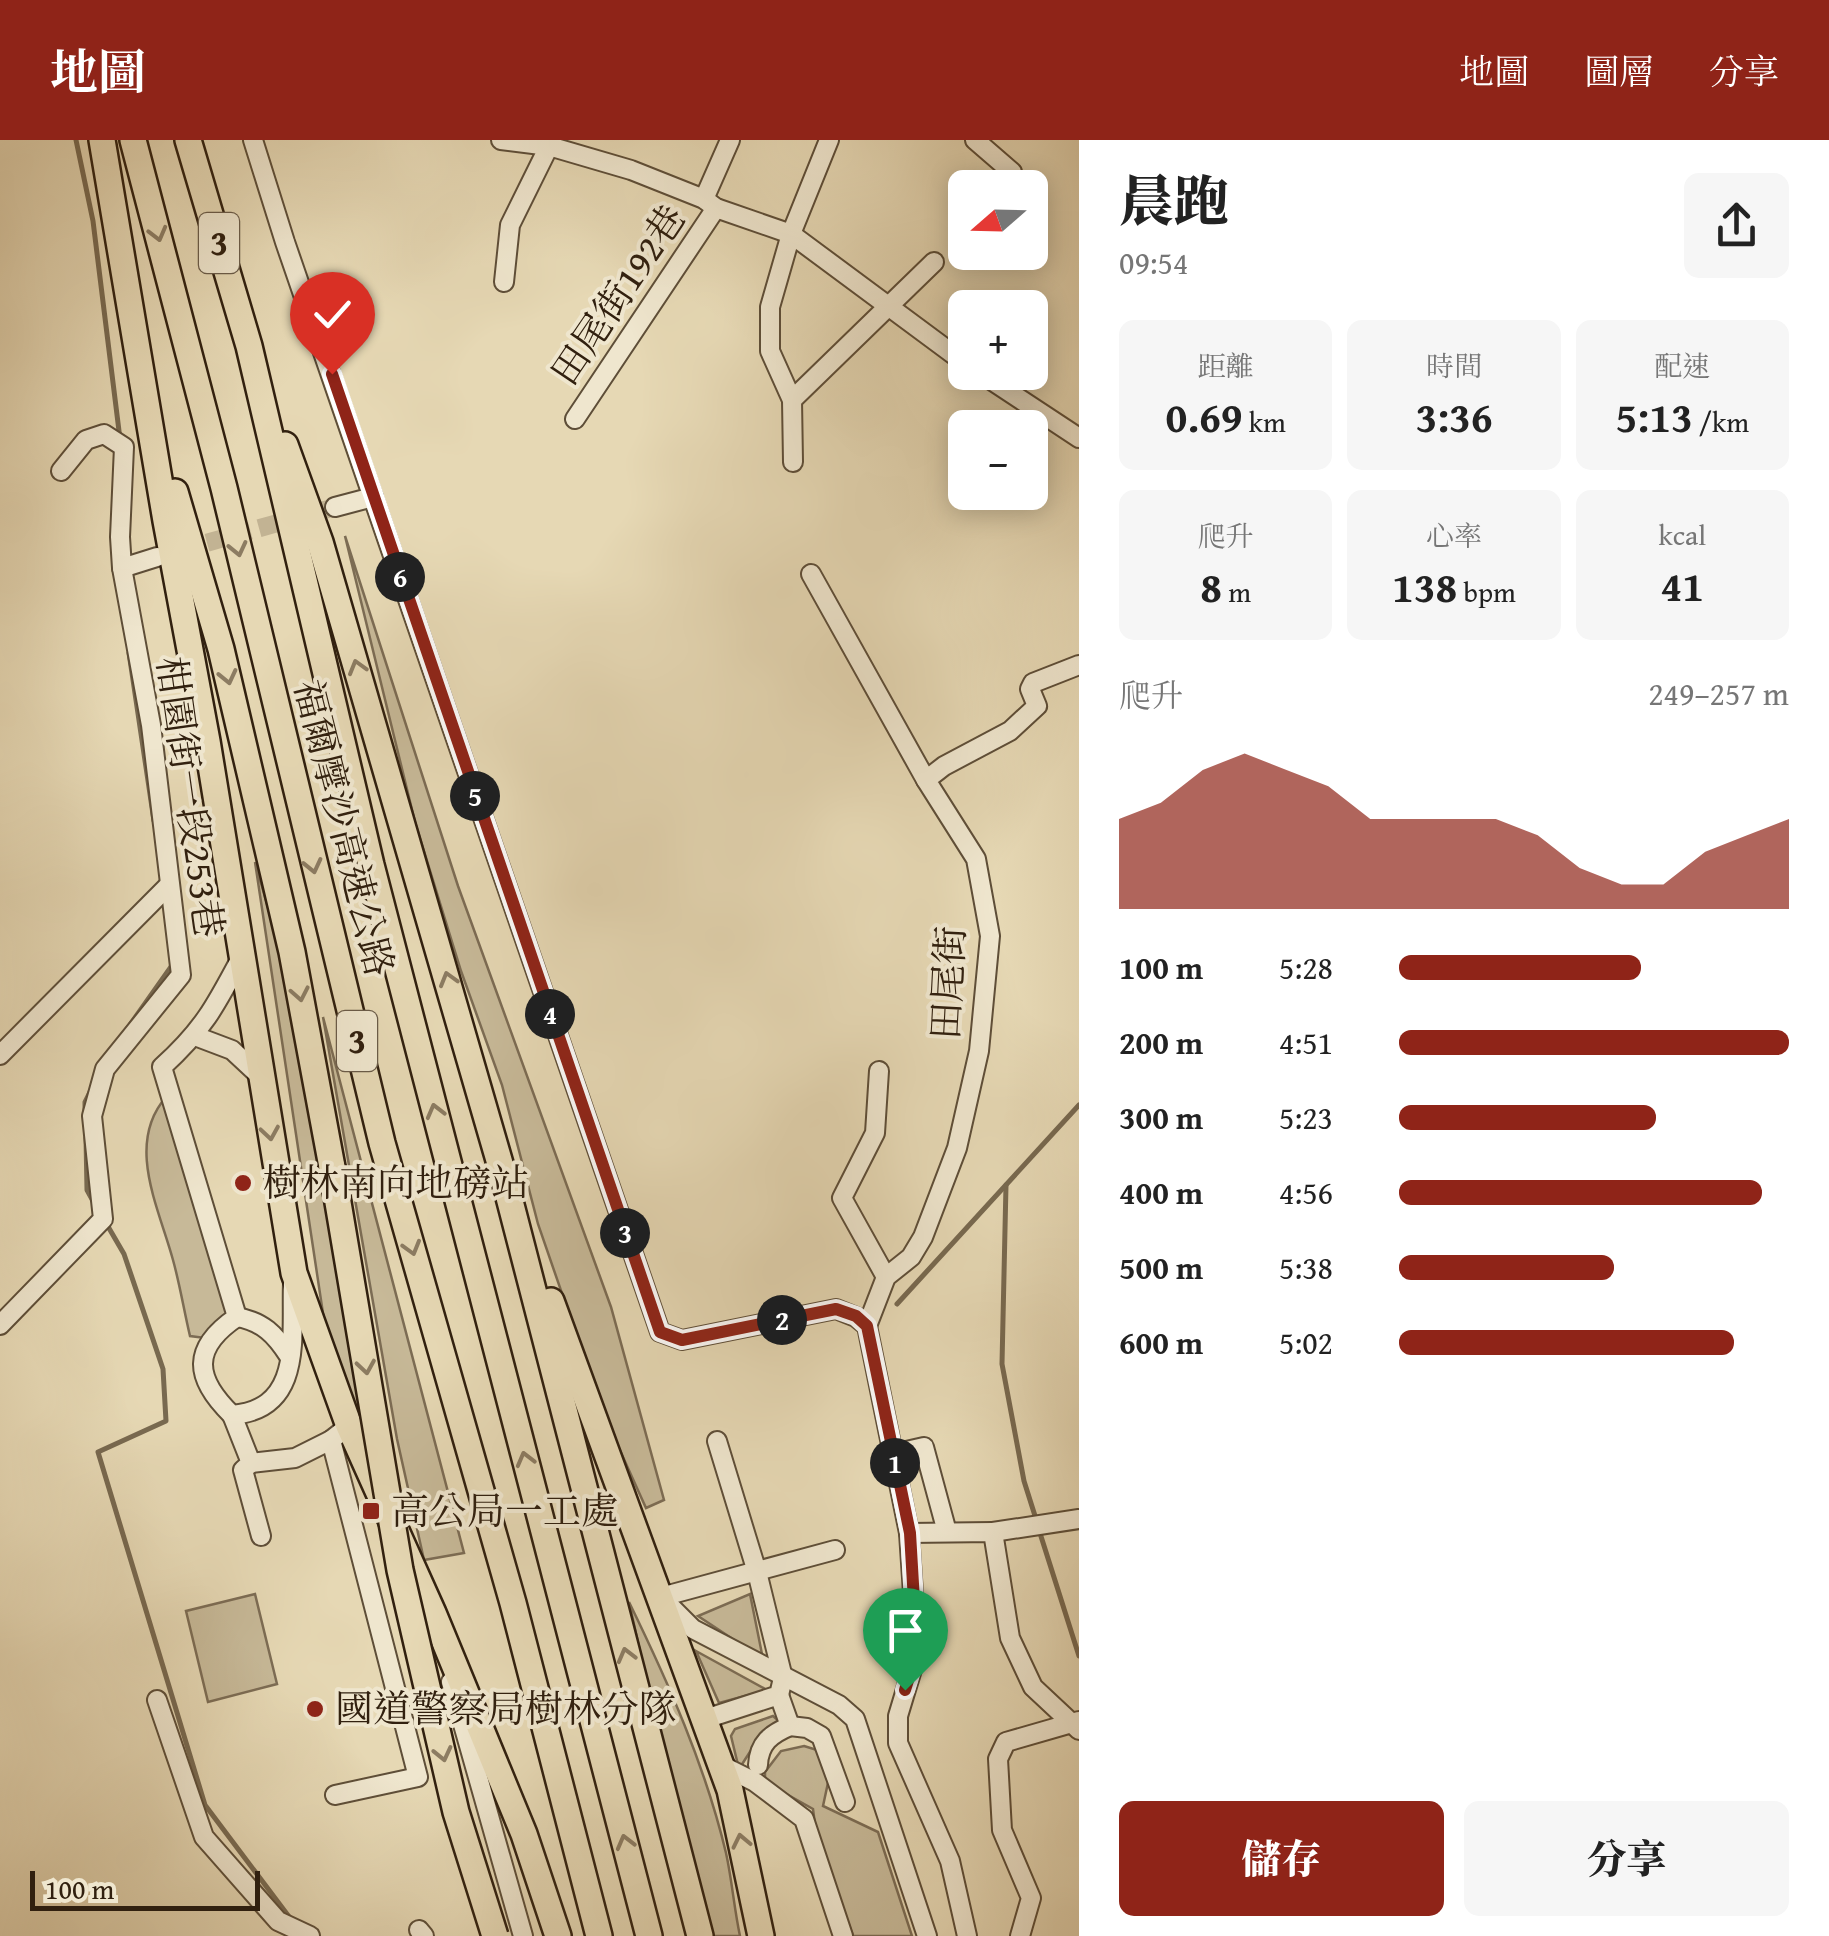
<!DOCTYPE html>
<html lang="zh-TW">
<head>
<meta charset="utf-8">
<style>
	body { margin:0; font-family:"Gentium Book Plus","Noto Serif TC",serif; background:#f6f6f6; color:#222; height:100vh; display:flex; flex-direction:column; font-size:38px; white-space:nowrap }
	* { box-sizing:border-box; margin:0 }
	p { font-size:32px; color:#767676 }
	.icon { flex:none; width:55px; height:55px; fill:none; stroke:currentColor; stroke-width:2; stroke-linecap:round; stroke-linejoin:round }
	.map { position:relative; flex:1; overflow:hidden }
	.side { display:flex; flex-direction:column; background:#fff; width:750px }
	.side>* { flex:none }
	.needle { width:65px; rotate:250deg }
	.controls { position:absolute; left:948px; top:30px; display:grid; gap:20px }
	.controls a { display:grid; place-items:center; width:100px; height:100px; border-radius:15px; background:#fff; box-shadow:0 5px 25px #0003; font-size:50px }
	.scale { position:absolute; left:30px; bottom:25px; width:230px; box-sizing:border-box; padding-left:10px; border:5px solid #31200f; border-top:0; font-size:28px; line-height:35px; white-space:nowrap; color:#31200f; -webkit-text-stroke:8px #efe6ce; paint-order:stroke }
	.pin { position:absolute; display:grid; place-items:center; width:85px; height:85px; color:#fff; margin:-102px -42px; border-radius:50% 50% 50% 0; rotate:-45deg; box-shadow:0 0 10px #0007 }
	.pin .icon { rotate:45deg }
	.km { position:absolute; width:50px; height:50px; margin:-25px; border-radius:50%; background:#222; color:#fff; font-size:28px; line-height:50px; text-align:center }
	.round { display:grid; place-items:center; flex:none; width:105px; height:105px; border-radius:15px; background:#f6f6f6 }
	.head { display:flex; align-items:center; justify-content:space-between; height:170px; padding:0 40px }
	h1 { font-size:55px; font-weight:800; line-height:75px }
	.stats { display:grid; grid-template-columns:repeat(3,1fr); gap:15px; height:170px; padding:10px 40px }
	.stats div { display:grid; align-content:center; border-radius:15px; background:#f6f6f6; text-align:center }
	.stats b { font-size:42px; font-weight:800 }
	.stats small { font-size:28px; font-weight:400 }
	.stats p { font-size:28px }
	.chart { height:280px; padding:20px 40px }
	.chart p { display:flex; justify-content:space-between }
	.chart svg { width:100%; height:180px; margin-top:10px; fill:#8f2418; opacity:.7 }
	.primary-button { display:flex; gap:20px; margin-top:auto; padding:20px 40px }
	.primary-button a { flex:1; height:115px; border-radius:15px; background:#8f2418; color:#fff; font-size:40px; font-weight:800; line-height:115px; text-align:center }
	.primary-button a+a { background:#f6f6f6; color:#222 }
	ul { padding:0 40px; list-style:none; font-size:32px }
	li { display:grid; grid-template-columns:160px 120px 1fr; align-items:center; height:75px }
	li i { height:25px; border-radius:12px; background:#8f2418 }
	header { display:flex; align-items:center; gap:60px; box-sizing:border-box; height:140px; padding:0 50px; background:#8f2418; color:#fff }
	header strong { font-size:48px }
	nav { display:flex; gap:55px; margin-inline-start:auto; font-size:35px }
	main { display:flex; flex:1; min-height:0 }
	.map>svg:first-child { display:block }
	.green { fill:#c7b998; stroke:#7c6c54; stroke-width:2.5 }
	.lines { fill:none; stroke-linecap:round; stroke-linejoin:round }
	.stream { stroke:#786950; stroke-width:5 }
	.minor-tunnel { stroke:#c2b393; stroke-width:18; stroke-dasharray:18 9; stroke-linecap:butt }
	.minor-casing { stroke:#5e4e38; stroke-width:22 }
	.highway-casing { stroke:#31200f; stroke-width:30 }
	.minor { stroke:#efe6ce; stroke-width:18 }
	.highway { stroke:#e6d8b4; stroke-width:25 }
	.highway-bridge-casing { stroke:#31200f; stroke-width:30; stroke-linecap:butt }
	.highway-bridge { stroke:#e6d8b4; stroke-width:25 }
	.oneway { stroke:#8c7c62 }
	.route-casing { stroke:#fff; stroke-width:20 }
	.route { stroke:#8f2418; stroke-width:12 }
	.poi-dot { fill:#8f2418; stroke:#efe6ce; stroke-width:4 }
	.labels { text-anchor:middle; stroke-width:8; stroke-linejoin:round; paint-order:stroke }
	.shield { fill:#efe6ce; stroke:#6a5b48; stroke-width:2.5 }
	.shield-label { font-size:35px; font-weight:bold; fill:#31200f }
	.street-label { font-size:38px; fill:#31200f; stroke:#efe6ce }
	.poi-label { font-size:38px; fill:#31200f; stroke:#efe6ce; text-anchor:start }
</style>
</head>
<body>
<header>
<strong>地圖</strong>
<nav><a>地圖</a><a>圖層</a><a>分享</a></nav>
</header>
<main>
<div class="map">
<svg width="1079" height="1796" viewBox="0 0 1079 1796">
	<rect width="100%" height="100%" fill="#e6d8b4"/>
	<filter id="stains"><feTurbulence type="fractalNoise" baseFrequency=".002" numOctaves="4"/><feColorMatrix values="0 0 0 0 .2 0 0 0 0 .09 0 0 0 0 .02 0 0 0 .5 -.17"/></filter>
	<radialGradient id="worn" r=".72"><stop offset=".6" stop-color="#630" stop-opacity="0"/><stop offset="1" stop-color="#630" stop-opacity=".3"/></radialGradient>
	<g class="green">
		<path d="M345 396 458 746 611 1167 664 1360 646 1368 604 1275 538 1084 502 945 461 831 415 682Z"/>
		<path d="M255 722 288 838 367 1297 327 1200Z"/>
		<path d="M323 877 464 1413 424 1420 397 1299Z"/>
		<path d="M166 957 227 1174 211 1186 205 1198 190 1196C184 1171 180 1145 173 1120 159 1068 125 1004 166 957Z"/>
		<path d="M255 1454 277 1544 208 1562 186 1471Z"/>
		<path d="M750 1454 763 1519 698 1476Z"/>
		<path d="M629 1462C668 1542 705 1625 726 1713 732 1740 734 1768 740 1796H713L648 1547Z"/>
		<path d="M696 1511 767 1550 719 1563Z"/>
		<path d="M773 1576 781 1583 762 1593 739 1629 731 1596 735 1589Z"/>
		<path d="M804 1606 817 1610 829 1638 823 1666 878 1692 912 1796H853L816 1692 813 1669 765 1642V1632L781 1611Z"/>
	</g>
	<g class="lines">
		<g class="stream">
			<path d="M76 0 93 81 120 299"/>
			<path d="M129 513 154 681"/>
			<path d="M127 889 173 824"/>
			<path d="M85 972V962L91 950"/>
			<path d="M86 998 87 1050 93 1061"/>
			<path d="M1006 1045 1002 1224 1024 1341 1036 1379"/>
			<path d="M106 1083 124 1114 163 1229 166 1281 98 1312 205 1665 293 1782"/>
			<path d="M897 1164 1079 965"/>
			<path d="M1039 1390 1079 1516"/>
		</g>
		<path class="minor-tunnel" d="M181 410 335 367"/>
		<defs>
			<g id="minor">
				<path d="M253 0 285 102 660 1192 682 1200 836 1169 856 1177 867 1186 909 1393 917 1513 898 1576V1603L950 1721 967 1796"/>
				<path d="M501 0 549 6 631 30 704 59 716 68 791 94 965 223"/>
				<path d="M975 0 1012 32"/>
				<path d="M704 59 730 0"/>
				<path d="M504 142 510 85 552 0"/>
				<path d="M979 232 1079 298"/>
				<path d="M792 260 934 122"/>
				<path d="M575 279 716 68"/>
				<path d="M793 322 792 260 770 211V167L791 94 829 0"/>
				<path d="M335 367 373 357"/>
				<path d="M122 428 157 417"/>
				<path d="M811 434 926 640"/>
				<path d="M242 816C216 865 204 889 162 927L237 1177C191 1208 194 1238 232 1275 304 1269 291 1197 293 1143"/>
				<path d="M195 896 232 910 261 937"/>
				<path d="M0 915 169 745"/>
				<path d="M879 931 875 993 842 1058 886 1137"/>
				<path d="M237 1177C263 1182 275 1194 289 1216"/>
				<path d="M0 1185 103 1079 92 976 105 929 181 835 151 585 122 428 120 397 124 307 104 294 86 300 61 331"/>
				<path d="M867 1186 886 1137 911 1117 923 1097 957 1008 979 911 990 796 976 719 926 640 944 626 1010 591 1037 566 1030 549 1033 543 1079 525"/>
				<path d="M232 1275 251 1323 243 1330 261 1396"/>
				<path d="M893 1314 924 1307 947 1392"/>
				<path d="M251 1323 295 1318 331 1300"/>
				<path d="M993 1392 1079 1379"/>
				<path d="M909 1393 993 1392 1010 1498 1033 1547 1079 1590"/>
				<path d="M661 1457 835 1410"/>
				<path d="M665 1461 693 1489 839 1565 855 1579 927 1796"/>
				<path d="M451 1542 523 1796"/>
				<path d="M157 1560 204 1697 278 1781 310 1796"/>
				<path d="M705 1579 779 1555 783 1538 757 1432 717 1301"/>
				<path d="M790 1586 807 1588 821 1596 845 1662"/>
				<path d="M721 1625 755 1642 804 1679 843 1796"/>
				<path d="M758 1625C759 1603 771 1594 790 1586L779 1555"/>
				<path d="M335 1655 418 1637 331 1300 349 1286"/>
				<path d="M419 1790 424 1796"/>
				<path d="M1020 1796 1031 1758 1002 1690 998 1619 1006 1602 1079 1581"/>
			</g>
			<g id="highway">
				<path d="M102 0 166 381 207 601 294 1133 349 1286 433 1473 524 1694 558 1796"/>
				<path d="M133 0 224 348 382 1003 513 1463 599 1796"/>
				<path d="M188 0 249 206 371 725 649 1796"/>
				<path d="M285 305 320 402 503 1034 700 1796"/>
				<path d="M175 352 221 509 292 812 332 1027"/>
				<path d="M551 1161 730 1650 761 1796"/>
			</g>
		</defs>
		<use href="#minor" class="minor-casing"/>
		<use href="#highway" class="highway-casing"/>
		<use href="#minor" class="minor"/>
		<use href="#highway" class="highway"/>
		<defs>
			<path id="highway-bridge" d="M332 1027 400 1430 456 1672 495 1796"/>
		</defs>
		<use href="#highway-bridge" class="highway-bridge-casing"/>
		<use href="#highway-bridge" class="highway-bridge"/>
	</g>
	<defs><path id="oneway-chevron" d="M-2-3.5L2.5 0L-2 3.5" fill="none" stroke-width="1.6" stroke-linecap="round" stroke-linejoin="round" transform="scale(2.5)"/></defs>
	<g class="oneway">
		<use href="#oneway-chevron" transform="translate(158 94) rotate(75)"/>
		<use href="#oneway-chevron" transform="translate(238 409) rotate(77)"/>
		<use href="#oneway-chevron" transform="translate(357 527) rotate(-106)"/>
		<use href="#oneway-chevron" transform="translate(228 537) rotate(77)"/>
		<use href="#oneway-chevron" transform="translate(313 726) rotate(77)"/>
		<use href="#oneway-chevron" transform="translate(448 839) rotate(-106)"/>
		<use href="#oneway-chevron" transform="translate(300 854) rotate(79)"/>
		<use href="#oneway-chevron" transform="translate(435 971) rotate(-105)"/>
		<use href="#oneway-chevron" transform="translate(270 993) rotate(81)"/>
		<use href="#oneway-chevron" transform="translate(412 1108) rotate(74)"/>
		<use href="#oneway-chevron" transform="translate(366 1227) rotate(81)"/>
		<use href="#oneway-chevron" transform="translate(525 1319) rotate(-105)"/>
		<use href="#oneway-chevron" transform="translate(626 1515) rotate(-105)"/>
		<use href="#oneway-chevron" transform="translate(443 1614) rotate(77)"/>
		<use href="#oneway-chevron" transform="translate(741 1701) rotate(-102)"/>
		<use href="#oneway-chevron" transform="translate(625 1702) rotate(-105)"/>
	</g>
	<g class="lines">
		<defs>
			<path id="route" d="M332 234 660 1192 682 1200 836 1169 856 1176 867 1186 910 1393 917 1512 905 1550"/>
		</defs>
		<use href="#route" class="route-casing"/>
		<use href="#route" class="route"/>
	</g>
	<g class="poi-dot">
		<circle cx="243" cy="1043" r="10"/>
		<rect x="361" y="1361" width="20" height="20" rx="5"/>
		<circle cx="315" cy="1569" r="10"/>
	</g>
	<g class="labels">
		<g class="shield">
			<rect x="199" y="73" width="40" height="60" rx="8"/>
			<rect x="337" y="871" width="40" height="60" rx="8"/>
		</g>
		<g class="shield-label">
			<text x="219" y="115">3</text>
			<text x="357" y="913">3</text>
		</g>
		<g class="street-label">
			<text transform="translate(618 155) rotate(-56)" y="13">田尾街192巷</text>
			<text transform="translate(190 657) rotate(82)" y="13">柑園街一段253巷</text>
			<text transform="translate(344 688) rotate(76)" y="13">福爾摩沙高速公路</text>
			<text transform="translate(948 843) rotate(-87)" y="13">田尾街</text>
		</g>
		<g class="poi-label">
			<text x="263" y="1056">樹林南向地磅站</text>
			<text x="391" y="1384">高公局一工處</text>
			<text x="335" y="1582">國道警察局樹林分隊</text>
		</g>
	</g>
	<rect width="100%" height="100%" filter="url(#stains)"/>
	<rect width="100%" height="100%" fill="url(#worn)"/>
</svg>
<div class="controls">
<a><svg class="needle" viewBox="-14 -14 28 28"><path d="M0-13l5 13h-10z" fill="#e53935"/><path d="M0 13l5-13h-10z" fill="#767676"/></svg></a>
<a>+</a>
<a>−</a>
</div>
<div class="scale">100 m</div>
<div class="pin" style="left:905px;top:1550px;background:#1e9e55"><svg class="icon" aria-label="arrive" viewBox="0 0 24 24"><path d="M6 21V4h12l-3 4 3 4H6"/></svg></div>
<div class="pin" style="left:332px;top:234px;background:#d93025"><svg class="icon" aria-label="check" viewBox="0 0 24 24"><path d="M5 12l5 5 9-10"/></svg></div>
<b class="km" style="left:895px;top:1323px">1</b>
<b class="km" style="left:782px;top:1180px">2</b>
<b class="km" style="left:625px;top:1093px">3</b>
<b class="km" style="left:550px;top:874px">4</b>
<b class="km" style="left:475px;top:656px">5</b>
<b class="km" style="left:400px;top:437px">6</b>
</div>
<section class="side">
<div class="head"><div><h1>晨跑</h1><p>09:54</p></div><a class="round"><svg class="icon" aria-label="share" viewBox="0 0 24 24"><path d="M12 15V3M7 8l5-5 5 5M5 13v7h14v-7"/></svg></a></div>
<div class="stats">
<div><p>距離</p><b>0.69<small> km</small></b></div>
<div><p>時間</p><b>3:36</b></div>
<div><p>配速</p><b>5:13<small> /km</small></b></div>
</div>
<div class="stats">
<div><p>爬升</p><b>8<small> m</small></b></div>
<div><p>心率</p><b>138<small> bpm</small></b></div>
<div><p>kcal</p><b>41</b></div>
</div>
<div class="chart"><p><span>爬升</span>249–257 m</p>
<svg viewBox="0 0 160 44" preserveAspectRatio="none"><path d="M0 44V22L10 18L20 10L30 6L40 10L50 14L60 22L70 22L80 22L90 22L100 26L110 34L120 38L130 38L140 30L150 26L160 22V44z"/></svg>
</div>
<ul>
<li><b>100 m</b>5:28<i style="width:62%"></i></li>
<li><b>200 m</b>4:51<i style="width:100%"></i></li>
<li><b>300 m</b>5:23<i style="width:66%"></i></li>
<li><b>400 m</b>4:56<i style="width:93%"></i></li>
<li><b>500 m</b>5:38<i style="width:55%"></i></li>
<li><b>600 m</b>5:02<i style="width:86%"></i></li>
</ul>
<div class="primary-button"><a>儲存</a><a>分享</a></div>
</section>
</main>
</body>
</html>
